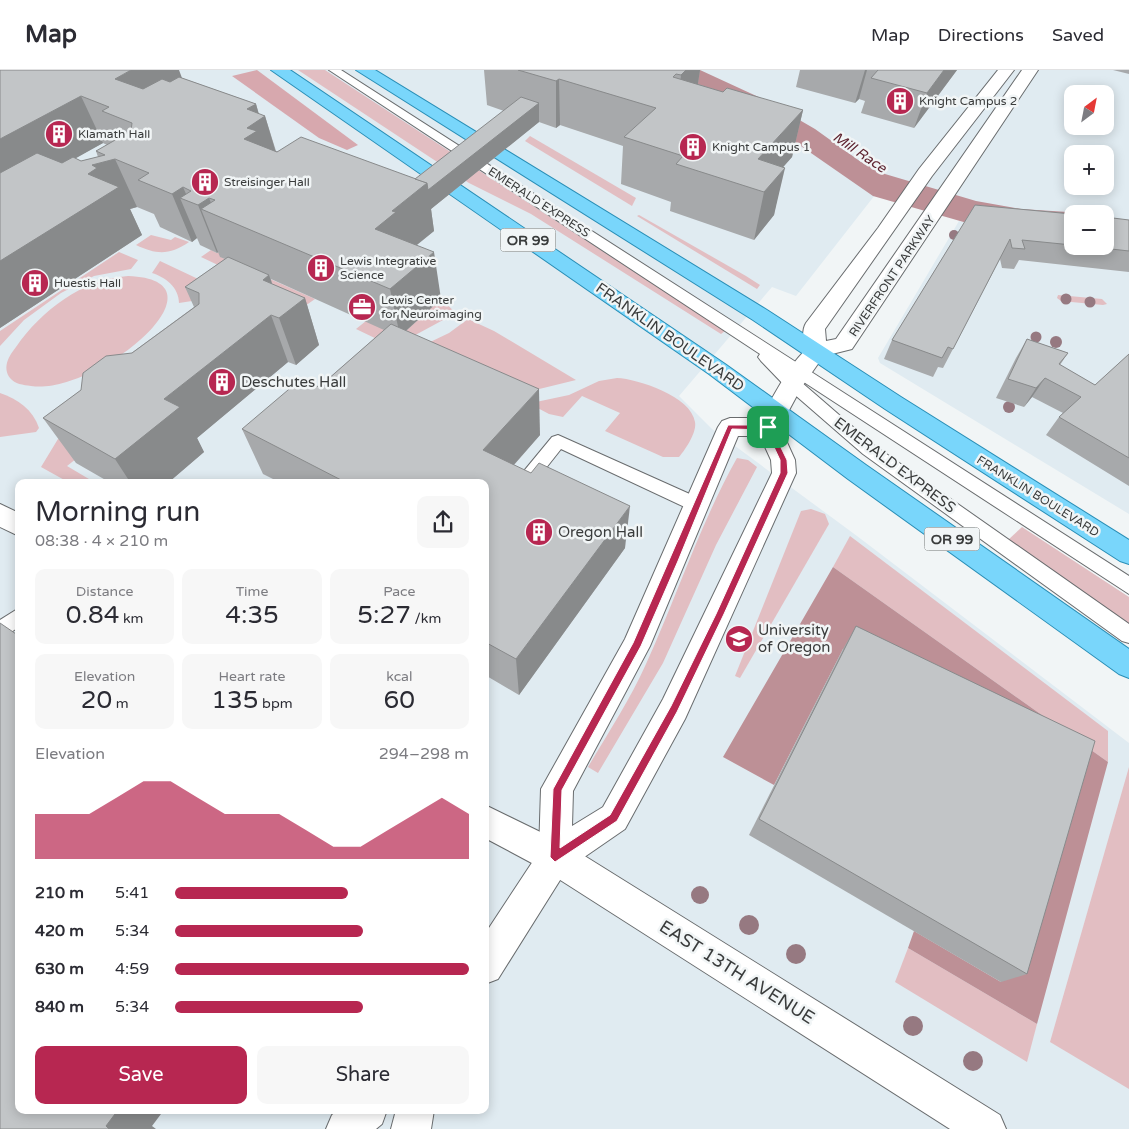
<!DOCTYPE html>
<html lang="en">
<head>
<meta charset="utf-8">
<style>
	body { margin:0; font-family:"Varela Round",sans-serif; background:#f7f7f7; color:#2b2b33; height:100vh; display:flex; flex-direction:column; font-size:19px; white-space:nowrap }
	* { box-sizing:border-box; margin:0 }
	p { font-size:16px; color:#7c7c81 }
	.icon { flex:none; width:28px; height:28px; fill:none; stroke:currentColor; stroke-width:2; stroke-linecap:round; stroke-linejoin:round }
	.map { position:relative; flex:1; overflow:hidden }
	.drawer { position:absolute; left:15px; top:409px; width:474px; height:635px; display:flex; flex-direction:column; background:#fff; border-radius:10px; box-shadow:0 2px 12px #0003 }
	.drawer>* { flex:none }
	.needle { width:32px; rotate:32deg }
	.tools { position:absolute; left:1064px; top:15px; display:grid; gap:10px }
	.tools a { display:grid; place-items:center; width:50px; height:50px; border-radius:10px; background:#fff; box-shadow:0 2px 12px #0003; font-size:25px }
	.pin { position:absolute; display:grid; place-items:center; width:42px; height:42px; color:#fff; margin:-21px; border-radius:10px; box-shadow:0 2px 8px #0006 }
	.round { display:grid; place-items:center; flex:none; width:52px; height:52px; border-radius:10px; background:#f7f7f7 }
	.summary { display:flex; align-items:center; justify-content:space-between; height:85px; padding:0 20px }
	h1 { font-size:28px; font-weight:600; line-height:38px }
	.figures { display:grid; grid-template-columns:repeat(3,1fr); gap:8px; height:85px; padding:5px 20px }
	.figures div { display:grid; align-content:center; border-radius:10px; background:#f7f7f7; text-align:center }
	.figures b { font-size:25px; font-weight:600 }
	.figures small { font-size:14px; font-weight:400 }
	.figures p { font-size:14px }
	.chart { height:140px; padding:10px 20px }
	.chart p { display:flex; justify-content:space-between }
	.chart svg { width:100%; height:90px; margin-top:5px; fill:#b72751; opacity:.7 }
	.button { display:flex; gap:10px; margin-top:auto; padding:10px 20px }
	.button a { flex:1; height:58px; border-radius:10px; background:#b72751; color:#fff; font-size:20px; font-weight:600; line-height:58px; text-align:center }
	.button a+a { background:#f7f7f7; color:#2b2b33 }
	ul { padding:0 20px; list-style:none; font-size:16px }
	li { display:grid; grid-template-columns:80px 60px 1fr; align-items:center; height:38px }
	li i { height:12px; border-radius:6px; background:#b72751 }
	header { display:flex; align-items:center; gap:30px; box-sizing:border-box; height:70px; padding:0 25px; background:#fff; border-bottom:1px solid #e1e1e2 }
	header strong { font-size:24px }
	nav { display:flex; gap:28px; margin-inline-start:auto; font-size:18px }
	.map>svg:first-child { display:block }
	.built { fill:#e0ebf1; fill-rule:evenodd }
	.green { fill:#e2bec2 }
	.forest { fill:#d7a8ae }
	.water { fill:#bd9096 }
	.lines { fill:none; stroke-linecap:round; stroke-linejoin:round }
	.service-casing { stroke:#696c6e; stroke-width:2 }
	.minor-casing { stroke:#696c6e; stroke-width:2 }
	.tertiary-casing { stroke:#696c6e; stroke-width:2 }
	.primary-casing { stroke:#298eb6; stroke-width:2 }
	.service { fill:#fff; fill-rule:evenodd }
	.minor { fill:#fff; fill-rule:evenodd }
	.tertiary { fill:#fff; fill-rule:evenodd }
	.primary { fill:#79d6fb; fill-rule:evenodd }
	.tree { fill:#967981 }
	.wall { fill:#a7a9ab; fill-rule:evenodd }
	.shaded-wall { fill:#888a8b }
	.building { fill:#c2c5c7; stroke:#888a8b }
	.route { fill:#b72751; stroke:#fff; fill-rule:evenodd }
	.labels { text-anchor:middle; stroke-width:5; stroke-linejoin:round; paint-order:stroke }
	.far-poi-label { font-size:12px; fill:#3a3c3c; stroke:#f1f5f6; text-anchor:start }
	.far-street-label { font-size:12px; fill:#3a3c3c; stroke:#f1f5f6 }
	.far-water-label { font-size:14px; font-style:italic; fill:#5f2531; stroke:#f1f5f6 }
	.shield { fill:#f1f5f6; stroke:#717474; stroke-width:1 }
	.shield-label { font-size:14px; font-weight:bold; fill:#3a3c3c }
	.street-label { font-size:15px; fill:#3a3c3c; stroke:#f1f5f6 }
	.poi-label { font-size:15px; fill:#3a3c3c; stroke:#f1f5f6; text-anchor:start }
	.near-street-label { font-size:18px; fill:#3a3c3c; stroke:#f1f5f6 }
</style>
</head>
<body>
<header>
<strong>Map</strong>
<nav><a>Map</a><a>Directions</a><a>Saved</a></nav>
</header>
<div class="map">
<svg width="1129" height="1059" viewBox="0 0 1129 1059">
	<rect width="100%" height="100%" fill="#f1f5f6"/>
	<g class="built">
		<path d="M0 0H1129V160L1105 158V144H1072V154L882 116 796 226 772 217 679 326 712 359 857 466 1129 673V1059H0ZM1072 24H1105V56H1072ZM1072 84H1105V116H1072ZM19 412H485V1040H19Z"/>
		<path d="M959 151 1072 176H1105L1129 170V444L880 293 878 288Z"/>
	</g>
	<g class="green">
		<path d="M298 0H325L725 261 721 264 531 144 469 113Z"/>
		<path d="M530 66 636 128 632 136 525 71Z"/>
		<path d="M639 145 746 206 760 215 757 219 637 146Z"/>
		<path d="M151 165 171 170 175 167 189 172C170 185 157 185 136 175Z"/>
		<path d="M228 176 221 187 315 229 305 236 201 187 211 180 217 183Z"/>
		<path d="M119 182 138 190 131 199 94 206 61 223 24 250 0 276V261Z"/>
		<path d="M160 191 213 216 192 231 179 233C179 217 165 207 152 203Z"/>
		<path d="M128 206C236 210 96 326 31 316 23 315 15 314 10 308 2 297 9 286 16 277 41 241 82 209 128 206Z"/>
		<path d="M1058 225 1102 229 1107 234 1103 235 1061 231 1057 228Z"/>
		<path d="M441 229 456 243 408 269 381 271 356 259 366 251 400 266Z"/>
		<path d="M468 249 494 261 576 310 527 322 426 274 449 263Z"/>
		<path d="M617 308C638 309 691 326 695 352 697 362 686 379 679 387H663L605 361 620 343 582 326 563 347 549 344 532 335 536 332 569 325 599 311Z"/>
		<path d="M0 323C18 329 33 340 39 358L36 362 0 367Z"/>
		<path d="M92 366 95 374 67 396 94 412H68L41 397 58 369Z"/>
		<path d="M737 388 748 390 757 397 716 475 663 593 598 703 588 697C608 663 630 630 646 594 677 526 700 454 737 388Z"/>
		<path d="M811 439 825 444 829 454 740 608 735 606 801 441Z"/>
		<path d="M1022 457 1129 527V557L1008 470Z"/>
		<path d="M850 466 1108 661V692L833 497Z"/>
		<path d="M1129 697V1019L1050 972Z"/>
		<path d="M908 878 1037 954 1027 992 895 912Z"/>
	</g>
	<path class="forest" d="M257 0 358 75 347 80 319 68 232 6Z"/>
	<g class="water">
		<path d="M652 0H700L765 30 815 59 861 92 885 104 976 131 1021 139 1099 144H1072V164L967 153 873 126 798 74 695 19Z"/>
		<path d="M833 497 1108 692 1037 954 908 878 914 861 1001 912 843 579 774 715 723 687Z"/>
	</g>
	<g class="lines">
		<defs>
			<g id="service">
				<path d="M329 0H341L1129 506V524L793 305 875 376 1129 554V573L1122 571 863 384 787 318 761 291 758 287 760 284Z"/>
				<path d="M558 365 703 430 706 435 703 440 697 442 691 440 561 379 531 417 525 418 519 417 517 412 519 407 552 367Z"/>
				<path d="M19 538V557L0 569V550Z"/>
			</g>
			<g id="minor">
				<path d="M998 0H1014L932 106 825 259 826 271 836 269 1022 0H1038L852 279 816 288 808 286C803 278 801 261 806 253L878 158 919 99Z"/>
				<path d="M0 434 19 443V466L0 457Z"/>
				<path d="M485 735 567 775 1000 1045 1006 1059H950L543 799 485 768Z"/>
			</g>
			<g id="tertiary">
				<path d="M816 274 824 276 827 281 801 318 780 357 795 390 796 403 685 649 625 759 567 799 498 909 485 914V864L539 782 541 719 625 569 718 357 722 351 730 348H761C772 330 796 279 816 274ZM738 366H760L771 390 772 403 663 629 603 737 572 756 573 721 650 576Z"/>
				<path d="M338 1040H387L382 1054 376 1059H326L332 1045Z"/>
				<path d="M396 1040H434L431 1059H391Z"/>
			</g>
			<g id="primary">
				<path d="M271 0H290L725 294 866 395 1129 579V608L1119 604 848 409 709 304Z"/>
				<path d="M356 0H375L767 240 901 327 1129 470V494L1120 491 885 339 753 250Z"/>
			</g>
		</defs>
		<use href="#service" class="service-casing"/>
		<use href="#minor" class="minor-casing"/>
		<use href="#tertiary" class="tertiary-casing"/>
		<use href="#primary" class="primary-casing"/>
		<use href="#service" class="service"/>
		<use href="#minor" class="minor"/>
		<use href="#tertiary" class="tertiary"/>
		<use href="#primary" class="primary"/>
	</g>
	<g class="tree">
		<circle cx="954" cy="165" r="5"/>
		<circle cx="1066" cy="229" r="5.5"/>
		<circle cx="1090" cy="232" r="5.5"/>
		<circle cx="1036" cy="267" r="5.5"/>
		<circle cx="1056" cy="272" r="6"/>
		<circle cx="1009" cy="337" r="6"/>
		<circle cx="700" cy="825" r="9"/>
		<circle cx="749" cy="855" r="10"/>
		<circle cx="796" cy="884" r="10"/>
		<circle cx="913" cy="956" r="10"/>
		<circle cx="973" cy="991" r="10"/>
	</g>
	<g class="wall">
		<path d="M0 0 182 8 256 34 259 44 265 46 276 81 415 109 504 41 487 35 484 0H700L698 14 723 22 803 40 792 87 783 97 774 145 754 170 670 141 671 132 621 114 623 76 560 55 556 58 539 52 431 139 434 161 417 175 441 229 406 261 540 365 514 395 625 478 519 625 485 605V412H279L263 404 242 359 319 317 384 260 271 209 272 214 305 228 319 275 296 295 288 292 197 368 204 382 169 412H109L76 393 43 348 194 237 185 217 225 189 220 187 218 182 217 183 200 175 197 168 192 172 160 157 154 144 137 137 130 139 142 165 0 258ZM103 73 107 75 96 81 98 87 81 91 75 88Z"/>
		<path d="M800 0H957L914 58 861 43 865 31 859 29 855 33 796 17Z"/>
		<path d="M1113 0H1129V4Z"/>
		<path d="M975 135 1072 144V176H1105L1129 150V202L1019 190 1014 199 1002 198 1000 189 943 298 938 297 933 307 884 289 892 270Z"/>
		<path d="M1027 269 1068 283 1060 295 1095 315 1129 284V416L1046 365 1059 347 1063 343 1032 327 1024 337 996 328 1016 288Z"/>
		<path d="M856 556 1027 904 1001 912 749 765 843 579Z"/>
	</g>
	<g class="shaded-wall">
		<path d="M131 0H179L188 24 135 55 115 9Z"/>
		<path d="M686 0H700L695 32 676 51 681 5Z"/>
		<path d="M865 0H867L859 29 855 33Z"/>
		<path d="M944 0H957L914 58 927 23Z"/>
		<path d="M559 9 560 55 556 58V11Z"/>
		<path d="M81 26 103 73 5 128 0 120V69Z"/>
		<path d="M539 33V52L431 139 434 161 404 185 375 159 392 141 427 113Z"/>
		<path d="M256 34 260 49 265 46 279 93 244 69 247 58V39Z"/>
		<path d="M803 40 792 87 762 121 758 89Z"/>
		<path d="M115 89 137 137 130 139 142 165 0 258V191L88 104 92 95Z"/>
		<path d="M785 98 774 145 754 170 764 122Z"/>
		<path d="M183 117 189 131 180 128 197 168 192 172 172 124Z"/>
		<path d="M209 128 216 145 201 139 218 182 217 183 198 135Z"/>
		<path d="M434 182 441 229 400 266 390 219Z"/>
		<path d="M269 205 283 245 305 228 319 275 296 295 279 248 263 210Z"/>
		<path d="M271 245 288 292 197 368 204 382 169 412H130L115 389 164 329Z"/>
		<path d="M1045 308 1032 327 1024 337 1036 318Z"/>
		<path d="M539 319 540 365 488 424 483 380Z"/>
		<path d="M630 436 625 478 519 625 516 589Z"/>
		<path d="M85 1040H164L152 1056 156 1059H109Z"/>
	</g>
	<g class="building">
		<path d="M0 0H131L115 9 143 19 162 9 170 12 179 7 256 34 247 39 265 46 247 58 257 61 244 69 277 82 301 67 427 113 392 141 396 142 375 159 434 182 390 219 201 139 215 130 209 128 198 135 180 128 191 121 183 117 172 124 138 110 149 103 115 89 92 95 97 98 88 104 119 117 0 191V103L37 83 62 93 73 87 81 91 105 85 96 81 131 61 132 53 102 41 109 37 81 26 0 69Z"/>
		<path d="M518 0H686L681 5 676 4 673 7 723 22 727 18 803 40 758 89 785 98 764 122 676 94 683 86 624 67 656 38 559 9 556 11Z"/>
		<path d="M878 0H944L927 23 871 8Z"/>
		<path d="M521 27 539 33 428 120 427 113 415 109Z"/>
		<path d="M975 135 1072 144V175L1022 170 1025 179 1012 178 1010 169 953 279 948 277 942 288 892 270Z"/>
		<path d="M1105 147 1129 150V181L1085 176H1105Z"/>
		<path d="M228 187 269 205 263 210 305 228 279 248 271 245 164 329 180 337 115 389 43 348 81 320 83 303 106 286 132 283 199 234V223L185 217Z"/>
		<path d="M391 254 539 319 483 380 531 403 539 393 630 436 516 589 485 572V412H345L242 359 301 309 319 317Z"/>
		<path d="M1027 269 1068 283 1059 294 1095 315 1129 284V388L1059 347 1081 327 1045 308 1036 318 1008 309Z"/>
		<path d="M0 553 19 566V1040H85L87 1042 89 1040H118L106 1056 109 1059H0Z"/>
		<path d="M856 556 1095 671 1027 904 759 749Z"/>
	</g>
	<path class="route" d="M728 355H770L787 390 788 403 724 544 677 642 617 751 555 792 550 787 553 719 633 573ZM732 359 766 360 780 390V403L716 544 671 636 610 745 560 778 562 720 641 576 678 491Z"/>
	<defs>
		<symbol id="building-disc" viewBox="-11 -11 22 22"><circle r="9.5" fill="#b72751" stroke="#f1f5f6"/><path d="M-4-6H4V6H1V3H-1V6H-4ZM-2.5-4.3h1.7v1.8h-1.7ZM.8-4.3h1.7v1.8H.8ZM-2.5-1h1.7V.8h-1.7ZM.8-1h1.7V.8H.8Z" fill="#fff"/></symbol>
		<symbol id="office-disc" viewBox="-11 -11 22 22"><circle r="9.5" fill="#b72751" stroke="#f1f5f6"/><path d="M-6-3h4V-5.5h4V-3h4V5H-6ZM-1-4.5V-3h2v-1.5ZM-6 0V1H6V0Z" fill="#fff"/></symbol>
		<symbol id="university-disc" viewBox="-11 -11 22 22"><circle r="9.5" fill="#b72751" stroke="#f1f5f6"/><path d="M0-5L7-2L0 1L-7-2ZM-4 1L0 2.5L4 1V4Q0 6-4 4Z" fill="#fff"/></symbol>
	</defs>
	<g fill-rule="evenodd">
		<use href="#building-disc" x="884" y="15" width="32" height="32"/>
		<use href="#building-disc" x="43" y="48" width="32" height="32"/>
		<use href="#building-disc" x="677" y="61" width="32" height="32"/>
		<use href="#building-disc" x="189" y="96" width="32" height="32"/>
		<use href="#building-disc" x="305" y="182" width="32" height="32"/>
		<use href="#building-disc" x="19" y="197" width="32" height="32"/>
		<use href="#office-disc" x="346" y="221" width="32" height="32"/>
		<use href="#building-disc" x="206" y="296" width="32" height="32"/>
		<use href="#building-disc" x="523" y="446" width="32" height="32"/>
		<use href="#university-disc" x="723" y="553" width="32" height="32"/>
	</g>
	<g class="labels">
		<g class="far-poi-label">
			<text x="919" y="35">Knight Campus 2</text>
			<text x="78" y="68">Klamath Hall</text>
			<text x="712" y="81">Knight Campus 1</text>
			<text x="224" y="116">Streisinger Hall</text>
			<text x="340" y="195">Lewis Integrative<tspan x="340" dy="14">Science</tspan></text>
			<text x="54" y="217">Huestis Hall</text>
			<text x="381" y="234">Lewis Center<tspan x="381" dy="14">for Neuroimaging</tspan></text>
		</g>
		<g class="far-street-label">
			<text transform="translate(539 132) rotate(33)" y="4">EMERALD EXPRESS</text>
			<text transform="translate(892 206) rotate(-56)" y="4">RIVERFRONT PARKWAY</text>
			<text transform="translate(1038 426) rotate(32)" y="4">FRANKLIN BOULEVARD</text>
		</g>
		<g class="far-water-label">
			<text transform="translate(860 82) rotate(34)" y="5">Mill Race</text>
		</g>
		<g class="shield">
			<rect x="500.5" y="158.5" width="55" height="23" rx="4"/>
			<rect x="924.5" y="457.5" width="55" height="23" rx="4"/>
		</g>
		<g class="shield-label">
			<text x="528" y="175">OR 99</text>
			<text x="952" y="474">OR 99</text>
		</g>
		<g class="street-label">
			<text transform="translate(670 267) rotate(35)" y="5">FRANKLIN BOULEVARD</text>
			<text transform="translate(895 395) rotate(37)" y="5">EMERALD EXPRESS</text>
		</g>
		<g class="poi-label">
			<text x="241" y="317">Deschutes Hall</text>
			<text x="558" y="467">Oregon Hall</text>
			<text x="758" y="565">University<tspan x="758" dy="17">of Oregon</tspan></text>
		</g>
		<g class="near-street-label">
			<text transform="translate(737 902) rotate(32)" y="6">EAST 13TH AVENUE</text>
		</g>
	</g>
</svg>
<div class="tools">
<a><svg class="needle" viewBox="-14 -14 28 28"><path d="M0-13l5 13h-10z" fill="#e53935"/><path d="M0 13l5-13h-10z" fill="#7c7c81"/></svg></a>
<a>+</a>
<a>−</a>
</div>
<div class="pin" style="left:768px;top:357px;background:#1e9e55"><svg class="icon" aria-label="arrive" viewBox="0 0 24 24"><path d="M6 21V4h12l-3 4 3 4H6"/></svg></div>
<section class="drawer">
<div class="summary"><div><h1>Morning run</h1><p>08:38 · 4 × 210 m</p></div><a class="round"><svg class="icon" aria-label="share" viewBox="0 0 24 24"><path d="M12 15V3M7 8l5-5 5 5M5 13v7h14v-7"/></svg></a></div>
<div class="figures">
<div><p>Distance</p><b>0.84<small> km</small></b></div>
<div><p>Time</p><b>4:35</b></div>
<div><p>Pace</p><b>5:27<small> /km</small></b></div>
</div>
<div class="figures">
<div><p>Elevation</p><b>20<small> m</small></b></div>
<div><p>Heart rate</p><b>135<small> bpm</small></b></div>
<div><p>kcal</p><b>60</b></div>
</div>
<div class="chart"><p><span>Elevation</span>294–298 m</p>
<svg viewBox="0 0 160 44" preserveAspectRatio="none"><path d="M0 44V22L10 22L20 22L30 14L40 6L50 6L60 14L70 22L80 22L90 22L100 30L110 38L120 38L130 30L140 22L150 14L160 22V44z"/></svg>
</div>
<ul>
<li><b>210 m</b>5:41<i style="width:59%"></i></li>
<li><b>420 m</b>5:34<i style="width:64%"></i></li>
<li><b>630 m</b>4:59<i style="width:100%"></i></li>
<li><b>840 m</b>5:34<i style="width:64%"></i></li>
</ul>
<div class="button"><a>Save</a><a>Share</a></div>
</section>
</div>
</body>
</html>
